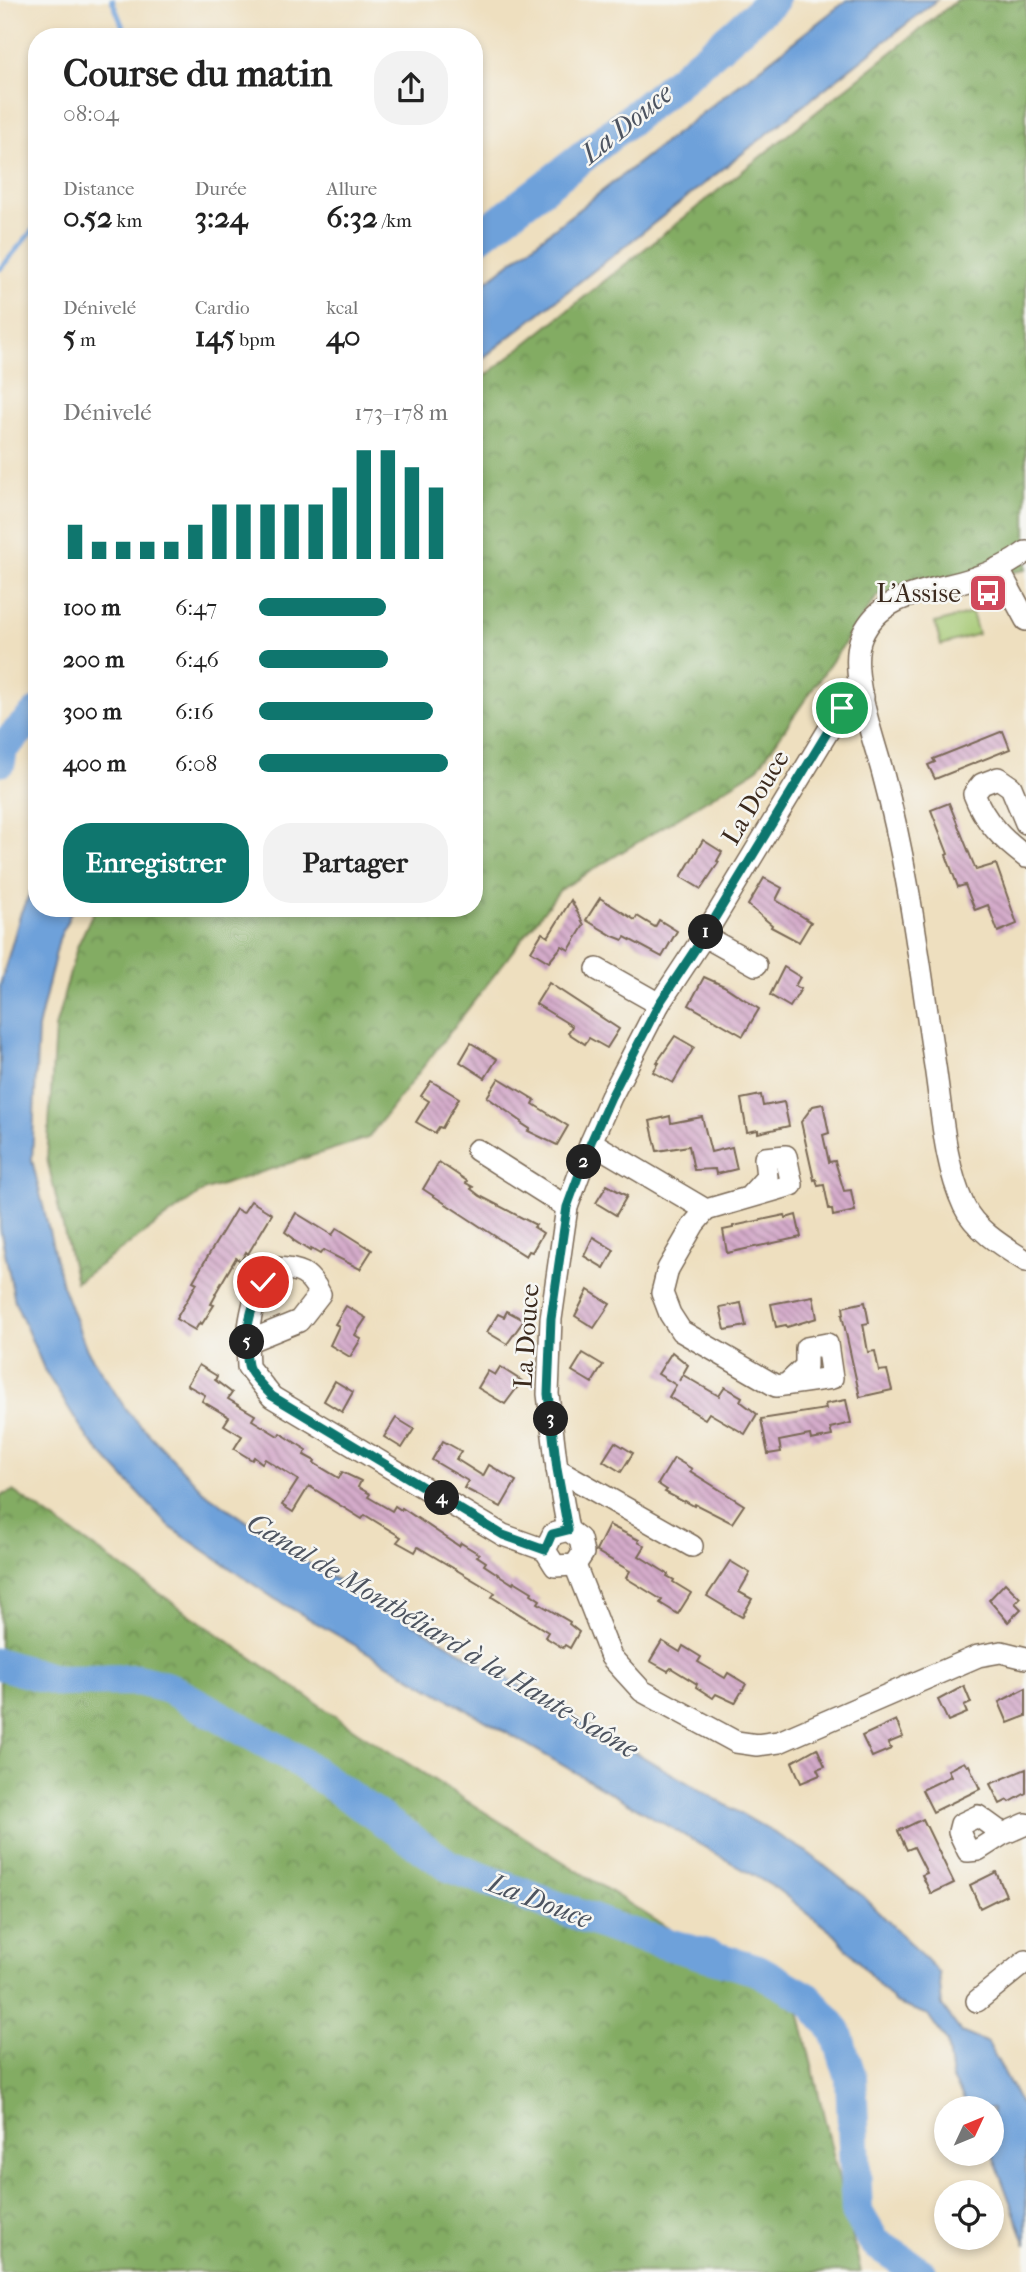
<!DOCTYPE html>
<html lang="fr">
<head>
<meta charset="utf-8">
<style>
	body { margin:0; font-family:"IM FELL French Canon",serif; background:#f2f2f2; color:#222; height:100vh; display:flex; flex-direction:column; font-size:26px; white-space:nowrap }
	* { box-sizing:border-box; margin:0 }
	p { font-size:23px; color:#767676 }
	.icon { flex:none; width:38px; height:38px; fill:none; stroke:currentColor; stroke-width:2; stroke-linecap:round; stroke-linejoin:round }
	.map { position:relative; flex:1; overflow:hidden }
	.sheet { position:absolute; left:28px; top:28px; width:455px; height:889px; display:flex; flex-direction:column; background:#fff; border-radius:28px; box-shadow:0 4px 10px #0003 }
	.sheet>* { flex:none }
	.needle { width:46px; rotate:46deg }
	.tools { position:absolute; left:934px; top:2096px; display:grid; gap:14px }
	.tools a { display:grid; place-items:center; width:70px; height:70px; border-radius:50%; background:#fff; box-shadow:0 4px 10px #0003; font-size:35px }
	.pin { position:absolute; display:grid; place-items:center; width:60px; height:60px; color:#fff; margin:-30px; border:4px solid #fff; border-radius:50%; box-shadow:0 2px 7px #0007 }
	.km { position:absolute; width:35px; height:35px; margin:-18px; border-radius:50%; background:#222; color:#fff; font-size:19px; line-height:35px; text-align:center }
	.round { display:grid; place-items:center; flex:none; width:74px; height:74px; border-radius:28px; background:#f2f2f2 }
	.summary { display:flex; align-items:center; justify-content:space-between; height:119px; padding:0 35px }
	h1 { font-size:38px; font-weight:800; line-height:52px }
	.stats { display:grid; grid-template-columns:repeat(3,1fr); gap:10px; height:119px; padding:7px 35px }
	.stats div { display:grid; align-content:center }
	.stats b { font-size:30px; font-weight:800 }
	.stats small { font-size:19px; font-weight:400 }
	.stats p { font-size:19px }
	.chart { height:196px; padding:14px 35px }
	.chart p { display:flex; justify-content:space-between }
	.chart svg { width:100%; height:126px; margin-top:7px; stroke:#0f766e; stroke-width:6 }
	.button { display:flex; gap:14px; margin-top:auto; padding:14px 35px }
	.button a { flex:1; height:80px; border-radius:28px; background:#0f766e; color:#fff; font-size:28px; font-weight:800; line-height:80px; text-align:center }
	.button a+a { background:#f2f2f2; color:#222 }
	ul { padding:0 35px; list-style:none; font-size:23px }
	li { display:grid; grid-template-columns:112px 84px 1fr; align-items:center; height:52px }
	li i { height:18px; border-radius:9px; background:#0f766e }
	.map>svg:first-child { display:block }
	.green { fill:#a4c872; stroke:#707948; stroke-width:2 }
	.forest { fill:url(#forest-crowns); stroke:#5f6b41; stroke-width:2 }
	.water { fill:#6ea1da; stroke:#54667c; stroke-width:2 }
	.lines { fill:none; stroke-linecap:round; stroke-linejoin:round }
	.stream { stroke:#6ea1da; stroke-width:5 }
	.river { stroke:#6ea1da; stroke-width:32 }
	.building { fill:url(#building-back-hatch) }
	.minor-casing { stroke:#7a6956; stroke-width:24 }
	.minor { stroke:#fff; stroke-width:21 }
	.route-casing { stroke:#fff; stroke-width:14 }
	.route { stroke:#0f766e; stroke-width:9 }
	.labels { text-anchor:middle; stroke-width:5; stroke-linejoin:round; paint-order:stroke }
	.poi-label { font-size:26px; fill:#3b2a1e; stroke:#f6f6f2; text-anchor:end }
	.street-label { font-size:26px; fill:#3b2a1e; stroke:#f6f6f2 }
	.water-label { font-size:28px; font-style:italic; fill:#4d5460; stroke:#f6f6f2 }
</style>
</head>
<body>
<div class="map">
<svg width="1026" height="2272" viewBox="0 0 1026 2272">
	<defs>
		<pattern id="forest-crowns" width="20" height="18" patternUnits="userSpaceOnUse" patternTransform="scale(1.75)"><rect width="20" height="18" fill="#83ac64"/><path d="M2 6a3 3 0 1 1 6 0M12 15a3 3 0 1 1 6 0" fill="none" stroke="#6c8c52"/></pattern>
		<pattern id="building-back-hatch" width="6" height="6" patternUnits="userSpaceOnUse" patternTransform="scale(1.75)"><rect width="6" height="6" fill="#d4abca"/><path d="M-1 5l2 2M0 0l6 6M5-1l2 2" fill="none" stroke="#ad8ba3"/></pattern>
	</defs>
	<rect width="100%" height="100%" fill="#f6f6f2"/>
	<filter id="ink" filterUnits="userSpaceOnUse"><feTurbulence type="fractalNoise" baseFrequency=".0143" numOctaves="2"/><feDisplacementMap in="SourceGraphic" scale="14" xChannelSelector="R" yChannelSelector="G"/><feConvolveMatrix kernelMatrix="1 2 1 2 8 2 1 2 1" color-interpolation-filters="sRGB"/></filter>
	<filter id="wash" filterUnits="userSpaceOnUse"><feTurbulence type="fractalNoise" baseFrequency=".00686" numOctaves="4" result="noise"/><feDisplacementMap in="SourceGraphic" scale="28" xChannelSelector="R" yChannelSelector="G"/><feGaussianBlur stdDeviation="1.57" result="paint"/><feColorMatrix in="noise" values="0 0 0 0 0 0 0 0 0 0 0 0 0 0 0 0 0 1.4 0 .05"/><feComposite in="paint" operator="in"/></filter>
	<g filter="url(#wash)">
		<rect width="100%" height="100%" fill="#eedfbf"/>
		<path class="green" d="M972 613 978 634 941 645 935 623Z"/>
		<g class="forest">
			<path d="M957 0H1026V570L878 595 757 769 560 890 368 1138 203 1191 76 1282 47 1159 55 1028 77 947 95 908H474V385Z"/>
			<path d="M13 1491 358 1732 799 2011 861 2272H0V1496Z"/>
		</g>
		<g class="water">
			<path d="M847 0H937L474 365V291Z"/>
			<path d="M37 878V908H73L59 939 38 1028 32 1160 62 1285 87 1350 127 1411 203 1491 303 1560 807 1852 864 1897 939 1973 942 2006 961 2032 988 2043 1026 2113V2245L992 2153V2109H969L952 2078 947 2042 928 2015 895 2003 835 1935 777 1889 275 1599 170 1527 89 1440 45 1371 15 1302 0 1228V986L21 912Z"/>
		</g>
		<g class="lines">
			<g class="stream">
				<path d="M112 0 127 37"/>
				<path d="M0 269 37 225"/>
			</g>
			<g class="river">
				<path d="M474 240C577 163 677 85 773 0"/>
				<path d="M0 761 2 748 37 713"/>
				<path d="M0 1664 58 1681 138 1680 169 1688 294 1758 449 1866 619 1930 758 1970 809 1999 836 2031 851 2078 857 2212 875 2243 920 2272"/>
			</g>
		</g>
		<g id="blocks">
			<g class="building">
				<path d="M1003 731 1010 749 935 779 928 765 935 762 933 759Z"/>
				<path d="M949 803 976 870 996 864 1017 924 998 932 988 905 975 910 965 885 958 887 946 855 948 854 931 810Z"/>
				<path d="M703 840 722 852 717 861 719 862 701 889 681 877Z"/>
				<path d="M764 878 782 888 776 900 811 922 799 942 771 927 772 925 748 905Z"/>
				<path d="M600 898 635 920 637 916 655 927 659 920 677 931 662 957 625 937 623 940 613 936 586 920Z"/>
				<path d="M571 900 584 925 569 950 562 946 549 962 531 951 542 933 548 937Z"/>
				<path d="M784 967 800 977 795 986 801 989 790 1007 770 995Z"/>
				<path d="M704 977 724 986 759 1009 743 1036 689 1005Z"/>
				<path d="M549 983 619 1029 607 1048 589 1038 585 1044 568 1033 572 1026 536 1004Z"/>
				<path d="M675 1036 694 1047 673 1083 653 1072 659 1063 657 1062Z"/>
				<path d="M471 1043 497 1059 485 1078 460 1062Z"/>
				<path d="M499 1078 535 1100 533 1104 568 1126 557 1145 528 1131 530 1129 521 1123 522 1122 487 1097Z"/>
				<path d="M431 1081 459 1098 442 1128 439 1127 435 1133 416 1122 429 1101 421 1096Z"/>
				<path d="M761 1095 763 1106 784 1102 789 1126 758 1133V1130L747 1132 741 1099Z"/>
				<path d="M823 1104 829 1133 823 1135 829 1162 835 1161 844 1191 851 1190 855 1211 833 1216 832 1209H829L824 1185 818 1186 816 1179 814 1180 801 1122 813 1106Z"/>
				<path d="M670 1116 671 1123 702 1117 711 1152 732 1147 737 1169 716 1174 715 1169 694 1170 689 1146 657 1151 650 1121Z"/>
				<path d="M439 1162 467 1181 466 1183 473 1187 471 1189 480 1196 536 1225 534 1227 543 1233 532 1252 529 1251 526 1256 510 1246 423 1189Z"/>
				<path d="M607 1185 627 1196 616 1215 596 1203Z"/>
				<path d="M251 1201 272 1214 248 1254 246 1252 241 1261 236 1258 215 1294 216 1295 211 1304 214 1305 202 1324 200 1322 195 1330 176 1319 197 1283 193 1281 236 1209 243 1213Z"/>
				<path d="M296 1213 332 1235 337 1228 372 1250 360 1269 323 1250 320 1254 311 1249 310 1251 293 1240V1238L285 1232Z"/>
				<path d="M785 1215 786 1218 796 1215 801 1237 727 1253 723 1230 733 1228V1226Z"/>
				<path d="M593 1237 614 1250 604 1268 584 1256Z"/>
				<path d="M588 1290 610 1304 594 1328 575 1316Z"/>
				<path d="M813 1296 817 1318 787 1327 786 1325 776 1327 771 1304Z"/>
				<path d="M865 1302 869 1323 863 1324 868 1352 875 1351 879 1371 887 1370 892 1390 860 1397 842 1315 844 1314 843 1307Z"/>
				<path d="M741 1303 746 1326 725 1330 720 1307Z"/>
				<path d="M346 1306 366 1318 355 1335 361 1339 350 1357 330 1345 339 1326 335 1324Z"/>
				<path d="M507 1311 524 1320 507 1344 487 1332 498 1314 504 1317Z"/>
				<path d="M672 1352 688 1365 679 1381 683 1375 719 1396 725 1387 742 1397 740 1401 757 1414 745 1434 709 1413 705 1419 669 1397 676 1385 658 1374Z"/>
				<path d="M583 1353 603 1365 592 1383 572 1371Z"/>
				<path d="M199 1365 217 1376 215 1380 232 1393 228 1399 255 1415 252 1420 278 1436 280 1433 307 1450 304 1455 315 1461 314 1463 339 1478 342 1472 361 1481 358 1487 370 1494 368 1497 392 1511 395 1506 401 1510 402 1508 459 1546 461 1543 479 1554 477 1556 486 1562 484 1565 513 1584 514 1581 532 1592 531 1594 540 1600 538 1603 570 1622 569 1624 579 1632 570 1648 565 1645 563 1648 545 1637 548 1632 492 1597 495 1593 418 1547 415 1552 397 1542 401 1537 365 1515 362 1519 309 1486 293 1512 282 1505 298 1480 265 1459 262 1463 254 1457 252 1460 234 1449 242 1436 224 1425 229 1417 202 1401 205 1395 187 1385Z"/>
				<path d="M500 1367 522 1381 505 1404 478 1388 488 1371 495 1375Z"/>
				<path d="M335 1381 353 1392 342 1412 324 1401Z"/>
				<path d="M846 1400 851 1423 830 1428 832 1436 811 1440 810 1435 779 1441 781 1452 768 1454 761 1419 826 1409 825 1404Z"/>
				<path d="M396 1418 414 1429 402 1448 384 1437Z"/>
				<path d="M443 1441 461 1451 456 1459 483 1476 489 1465 516 1481 501 1507 464 1488 468 1481 432 1460Z"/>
				<path d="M615 1442 633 1453 621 1472 603 1461Z"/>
				<path d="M674 1458 692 1469 690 1471 744 1505 732 1523 695 1504 694 1506 685 1501 684 1502 665 1492 667 1490 658 1484Z"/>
				<path d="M609 1525 639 1540 638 1542 645 1546 639 1556 668 1574 667 1576 674 1580 673 1582 691 1593 678 1614 660 1603 662 1600 626 1578 630 1571 596 1551Z"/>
				<path d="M730 1561 750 1573 739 1592 752 1599 742 1617 707 1596Z"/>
				<path d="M1005 1583 1020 1598 1015 1603 1021 1609 1008 1622 989 1600Z"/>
				<path d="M662 1641 680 1652 683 1646 701 1657 698 1662 725 1678 728 1673 746 1684 735 1703 716 1694 713 1698 696 1687 697 1684 671 1668 668 1671 650 1661Z"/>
				<path d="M964 1686 971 1703 964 1706 967 1713 948 1721 938 1700Z"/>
				<path d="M1026 1688V1716L1008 1723 999 1702Z"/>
				<path d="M896 1720 903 1737 888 1743 891 1749 872 1757 862 1736Z"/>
				<path d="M817 1748 825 1766 817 1769 820 1775 801 1783 792 1762Z"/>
				<path d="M964 1762 967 1766 969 1765 980 1789 933 1812 922 1790 951 1776 948 1770Z"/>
				<path d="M1026 1769V1793L1010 1802 1008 1800 1000 1804 990 1784Z"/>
				<path d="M923 1819 954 1883 931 1894 922 1875 927 1873 914 1847 907 1850 898 1831Z"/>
				<path d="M996 1872 1006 1895 980 1908 970 1885Z"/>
			</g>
		</g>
	</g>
	<g filter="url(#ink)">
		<use href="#blocks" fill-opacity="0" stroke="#7a6956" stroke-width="2"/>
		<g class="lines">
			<defs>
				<g id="minor">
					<path d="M1026 552C1010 564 993 572 974 578 933 592 882 591 862 636 847 669 874 739 883 774 909 869 920 969 935 1066 942 1112 944 1163 964 1206 975 1230 1004 1247 1026 1261"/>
					<path d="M998 568 1026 620"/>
					<path d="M1026 823 1011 787 998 778 982 784 974 794C984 821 1003 840 1026 857"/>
					<path d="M704 936 756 965"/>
					<path d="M597 969 659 1004"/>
					<path d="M591 1142 706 1210 792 1185 786 1156 765 1158 767 1177 749 1197"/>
					<path d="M477 1150 567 1207"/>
					<path d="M706 1210 694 1224 668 1269 662 1293 670 1314 681 1331 776 1386 832 1378 827 1344 806 1348V1366L787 1384"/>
					<path d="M247 1342C251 1310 253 1293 275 1268 300 1269 309 1272 320 1294L299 1321 247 1342 248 1367 272 1397 503 1535 545 1550"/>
					<path d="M557 1469 692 1546"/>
					<path d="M568 1530 557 1469 548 1394 551 1319 567 1207 591 1142 611 1097 659 1004 704 936 842 708 863 697"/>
					<path d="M568 1530 580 1539 583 1553 575 1565 555 1566 545 1550 553 1534Z"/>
					<path d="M575 1565 611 1657 642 1691 736 1742 757 1745 779 1742 978 1656 1001 1652 1026 1658"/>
					<path d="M1003 1834 978 1816 961 1824 959 1832 968 1851 978 1850 1003 1834 1026 1824"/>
					<path d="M977 2001 1026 1961"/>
				</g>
			</defs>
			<use href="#minor" class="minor-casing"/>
			<use href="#minor" class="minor"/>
		</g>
	</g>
	<g class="lines" filter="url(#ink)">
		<defs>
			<path id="route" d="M263 1282C251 1306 242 1338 248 1365 250 1375 265 1388 272 1396L503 1535 545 1550 552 1534 568 1530 557 1469 548 1394 551 1319 567 1207 591 1142 611 1097 659 1004 704 936 842 708"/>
		</defs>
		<use href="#route" class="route-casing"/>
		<use href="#route" class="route"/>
	</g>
	<defs>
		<symbol id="bus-square" viewBox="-11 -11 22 22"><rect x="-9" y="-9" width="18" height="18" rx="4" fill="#d1495b" stroke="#f6f6f2"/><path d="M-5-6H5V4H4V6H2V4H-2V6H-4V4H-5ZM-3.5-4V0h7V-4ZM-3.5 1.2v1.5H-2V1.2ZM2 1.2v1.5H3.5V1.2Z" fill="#fff"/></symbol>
	</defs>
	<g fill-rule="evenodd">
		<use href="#bus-square" x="966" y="571" width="44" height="44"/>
	</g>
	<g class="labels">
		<g class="poi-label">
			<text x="961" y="602">L'Assise</text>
		</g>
		<g class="street-label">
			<text transform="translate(755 797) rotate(-59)" y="9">La Douce</text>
			<text transform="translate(526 1336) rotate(-86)" y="9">La Douce</text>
		</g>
		<g class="water-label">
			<text transform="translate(626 123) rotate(-39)" y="10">La Douce</text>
			<text transform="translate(443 1635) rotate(31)" y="10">Canal de Montbéliard à la Haute-Saône</text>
			<text transform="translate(540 1900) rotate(21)" y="10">La Douce</text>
		</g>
	</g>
</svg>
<div class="tools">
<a><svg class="needle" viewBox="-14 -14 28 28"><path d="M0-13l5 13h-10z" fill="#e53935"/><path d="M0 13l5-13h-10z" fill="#767676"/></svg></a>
<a><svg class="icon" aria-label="locate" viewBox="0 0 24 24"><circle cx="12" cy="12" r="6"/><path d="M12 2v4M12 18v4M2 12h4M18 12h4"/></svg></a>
</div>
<div class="pin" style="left:842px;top:708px;background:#1e9e55"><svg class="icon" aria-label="arrive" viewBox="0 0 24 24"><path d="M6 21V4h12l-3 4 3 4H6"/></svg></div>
<div class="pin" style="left:263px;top:1282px;background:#d93025"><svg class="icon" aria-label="check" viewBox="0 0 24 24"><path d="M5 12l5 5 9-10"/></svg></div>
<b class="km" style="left:706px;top:932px">1</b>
<b class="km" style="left:584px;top:1162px">2</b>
<b class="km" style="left:551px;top:1419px">3</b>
<b class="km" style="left:442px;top:1498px">4</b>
<b class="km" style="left:247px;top:1342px">5</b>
<section class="sheet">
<div class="summary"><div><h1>Course du matin</h1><p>08:04</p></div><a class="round"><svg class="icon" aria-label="share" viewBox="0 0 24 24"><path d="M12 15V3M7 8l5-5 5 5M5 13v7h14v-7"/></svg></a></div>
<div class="stats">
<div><p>Distance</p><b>0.52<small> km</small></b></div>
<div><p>Durée</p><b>3:24</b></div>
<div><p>Allure</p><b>6:32<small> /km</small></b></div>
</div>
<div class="stats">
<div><p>Dénivelé</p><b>5<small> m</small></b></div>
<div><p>Cardio</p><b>145<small> bpm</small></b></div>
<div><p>kcal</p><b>40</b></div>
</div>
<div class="chart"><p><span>Dénivelé</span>173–178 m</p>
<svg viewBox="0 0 160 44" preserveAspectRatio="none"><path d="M5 44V32M15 44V38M25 44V38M35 44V38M45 44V38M55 44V32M65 44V25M75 44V25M85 44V25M95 44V25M105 44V25M115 44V19M125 44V6M135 44V6M145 44V12M155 44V19"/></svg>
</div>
<ul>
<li><b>100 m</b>6:47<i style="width:67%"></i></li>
<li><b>200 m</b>6:46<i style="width:68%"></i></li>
<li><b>300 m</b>6:16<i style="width:92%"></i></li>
<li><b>400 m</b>6:08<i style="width:100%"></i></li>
</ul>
<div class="button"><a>Enregistrer</a><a>Partager</a></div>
</section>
</div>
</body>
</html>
